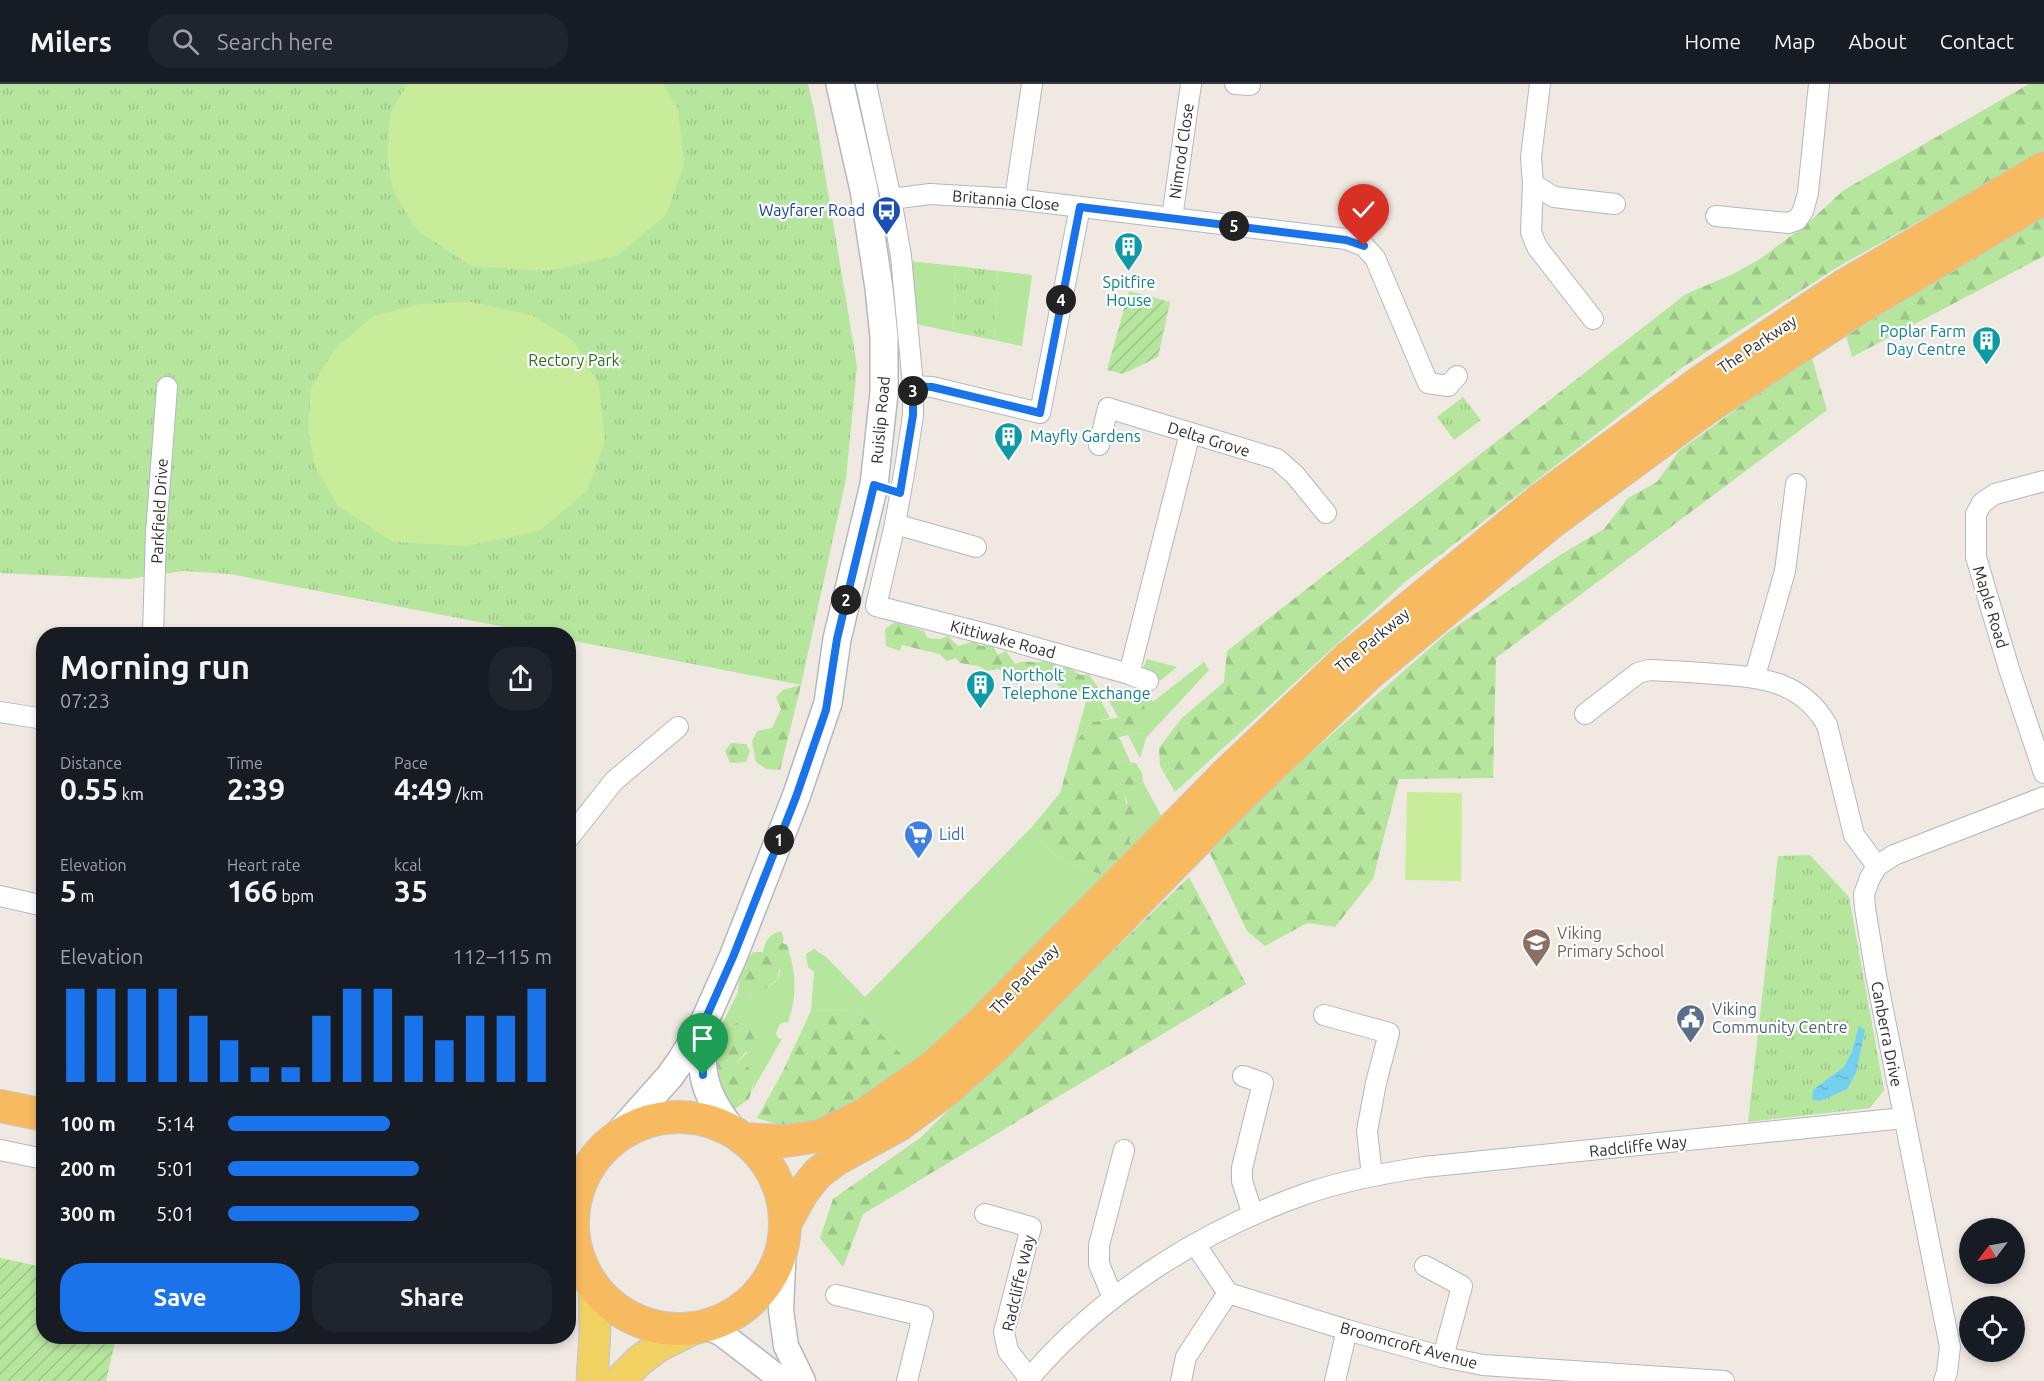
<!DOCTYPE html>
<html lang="en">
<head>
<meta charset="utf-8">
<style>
	body { margin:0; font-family:Ubuntu,sans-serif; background:#20242c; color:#f1f3f6; height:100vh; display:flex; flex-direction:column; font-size:22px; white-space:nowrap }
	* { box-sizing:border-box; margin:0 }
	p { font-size:20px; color:#9ea1a6 }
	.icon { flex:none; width:33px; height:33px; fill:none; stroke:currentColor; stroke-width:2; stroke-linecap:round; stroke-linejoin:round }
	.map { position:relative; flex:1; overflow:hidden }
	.panel { position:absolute; left:36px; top:543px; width:540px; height:717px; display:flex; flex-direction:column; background:#171b24; border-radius:24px; box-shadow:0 3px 9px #0003 }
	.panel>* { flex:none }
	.needle { width:39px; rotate:238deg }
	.tools { position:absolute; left:1959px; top:1134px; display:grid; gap:12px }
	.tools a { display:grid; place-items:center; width:66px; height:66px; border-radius:50%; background:#171b24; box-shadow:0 3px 9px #0003; font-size:30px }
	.pin { position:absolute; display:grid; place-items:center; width:51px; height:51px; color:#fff; margin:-62px -26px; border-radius:50% 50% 50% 0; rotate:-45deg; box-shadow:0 0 6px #0007 }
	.pin .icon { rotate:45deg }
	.km { position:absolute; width:30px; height:30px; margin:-15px; border-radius:50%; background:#222; color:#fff; font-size:16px; line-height:30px; text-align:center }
	.round { display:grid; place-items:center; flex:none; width:63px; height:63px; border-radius:24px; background:#20242c }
	.headline { display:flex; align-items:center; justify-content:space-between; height:102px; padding:0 24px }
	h1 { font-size:33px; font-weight:600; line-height:45px }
	.metrics { display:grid; grid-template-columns:repeat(3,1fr); gap:9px; height:102px; padding:6px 24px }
	.metrics div { display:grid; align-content:center }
	.metrics b { font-size:30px; font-weight:600 }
	.metrics small { font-size:16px; font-weight:400 }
	.metrics p { font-size:16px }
	.chart { height:168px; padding:12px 24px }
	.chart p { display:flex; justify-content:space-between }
	.chart svg { width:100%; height:108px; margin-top:6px; stroke:#1a73e8; stroke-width:6 }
	.primary-button { display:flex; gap:12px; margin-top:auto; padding:12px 24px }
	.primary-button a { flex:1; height:69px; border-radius:24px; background:#1a73e8; color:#fff; font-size:24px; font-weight:600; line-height:69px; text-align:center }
	.primary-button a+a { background:#20242c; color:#f1f3f6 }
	ul { padding:0 24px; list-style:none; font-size:20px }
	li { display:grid; grid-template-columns:96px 72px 1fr; align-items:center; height:45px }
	li i { height:15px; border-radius:8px; background:#1a73e8 }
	header { display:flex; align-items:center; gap:36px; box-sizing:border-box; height:84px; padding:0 30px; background:#171b24; border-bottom:2px solid #363941 }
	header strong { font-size:28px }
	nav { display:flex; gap:33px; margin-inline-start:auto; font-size:21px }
	.search { width:420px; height:54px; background:#20242c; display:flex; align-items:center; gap:15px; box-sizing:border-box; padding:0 21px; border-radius:24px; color:#9ea1a6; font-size:22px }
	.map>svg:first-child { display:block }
	.grass { fill:#b6e59e }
	.forest { fill:url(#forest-firs) }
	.park { fill:url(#park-tufts) }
	.garden { fill:url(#garden-furrows) }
	.pitch { fill:#c9ec9a }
	.water { fill:url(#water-ripples) }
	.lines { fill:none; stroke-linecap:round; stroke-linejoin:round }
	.minor-casing { stroke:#b4b7c1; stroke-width:22 }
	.tertiary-casing { stroke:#b4b7c1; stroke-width:27 }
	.secondary-casing { stroke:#b4b7c1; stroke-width:30 }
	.primary-casing { stroke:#c9c9c9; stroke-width:33 }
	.trunk-casing { stroke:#c9c9c9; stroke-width:34 }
	.minor { stroke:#fff; stroke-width:20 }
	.tertiary { stroke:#fff; stroke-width:24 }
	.secondary { stroke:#fff; stroke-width:27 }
	.primary { stroke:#f2d163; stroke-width:30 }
	.trunk { stroke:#f8ba60; stroke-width:32 }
	.route-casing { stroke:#fff; stroke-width:12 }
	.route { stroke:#1a73e8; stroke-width:8 }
	.labels { text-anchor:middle; stroke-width:4.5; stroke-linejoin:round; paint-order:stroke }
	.street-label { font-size:16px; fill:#2e2e2e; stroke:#fff }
	.transit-label { font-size:16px; fill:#164399; stroke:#fff; text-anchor:end }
	.culture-label { font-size:16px; fill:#0d838f; stroke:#fff; text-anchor:start }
	.park-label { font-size:16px; fill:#2c6e1b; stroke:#fff }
	.shop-label { font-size:16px; fill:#366cbe; stroke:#fff; text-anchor:start }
	.education-label { font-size:16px; fill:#785e54; stroke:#fff; text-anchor:start }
	.service-label { font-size:16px; fill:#4e5e75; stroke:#fff; text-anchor:start }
</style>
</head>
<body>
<header>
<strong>Milers</strong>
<div class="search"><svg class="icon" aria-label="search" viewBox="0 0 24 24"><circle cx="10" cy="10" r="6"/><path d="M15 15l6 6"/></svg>Search here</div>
<nav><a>Home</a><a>Map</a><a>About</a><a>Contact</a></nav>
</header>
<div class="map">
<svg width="2044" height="1297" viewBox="0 0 2044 1297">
	<defs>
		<pattern id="forest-firs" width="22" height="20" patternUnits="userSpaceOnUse" patternTransform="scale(1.5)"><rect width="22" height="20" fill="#b6e59e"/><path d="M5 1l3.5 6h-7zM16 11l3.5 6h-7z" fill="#9dc588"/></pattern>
		<pattern id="park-tufts" width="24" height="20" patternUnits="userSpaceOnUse" patternTransform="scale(1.5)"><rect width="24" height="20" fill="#b6e59e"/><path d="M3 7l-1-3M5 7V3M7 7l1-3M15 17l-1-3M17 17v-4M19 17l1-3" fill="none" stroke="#9dc588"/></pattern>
		<pattern id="garden-furrows" width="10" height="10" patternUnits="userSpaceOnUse" patternTransform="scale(1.5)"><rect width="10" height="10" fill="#b6e59e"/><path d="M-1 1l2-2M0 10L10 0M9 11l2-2" fill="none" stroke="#9dc588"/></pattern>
		<pattern id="water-ripples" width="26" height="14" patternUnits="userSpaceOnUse" patternTransform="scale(1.5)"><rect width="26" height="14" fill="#75cff0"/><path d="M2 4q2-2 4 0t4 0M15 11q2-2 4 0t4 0" fill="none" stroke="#66b2ce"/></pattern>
	</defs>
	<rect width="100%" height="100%" fill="#efe9e1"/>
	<g class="grass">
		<path d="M908 177 956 182 953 248 913 239Z"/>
		<path d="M998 187 1032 191 1022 262 994 256Z"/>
		<path d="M1147 575 1177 583 1161 596 1152 594V591L1143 584Z"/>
		<path d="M1204 578 1209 586 1146 654 1140 674 1128 651 1143 648 1122 633H1118L1106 612 1108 604 1154 617Z"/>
		<path d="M1089 607H1096L1110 634 1092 638 1074 660Z"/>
		<path d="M1119 653 1131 679 1122 678 1106 667Z"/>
		<path d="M1143 698 1163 735 1136 769 1128 757 1134 739 1124 708Z"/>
		<path d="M1032 743 1053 770 1070 780 1112 794 917 986 857 926 811 927 814 888 823 880V871H824L865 913Z"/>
		<path d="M789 868C797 892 796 916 788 939L785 938 780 940 776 949 778 954 782 955 752 1007 755 993 748 983 734 981 747 969 736 939 719 947 738 908 749 914C755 910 774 901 778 895 783 885 778 878 789 868Z"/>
	</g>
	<g class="forest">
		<path d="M2029 0H2044V67L1836 184 1683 283 1405 498 1175 708 1160 682 1159 664 1181 635 1224 598 1227 567 1686 210 1733 190 1760 175 1809 138 1844 106Z"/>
		<path d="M2044 132V172L1852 273 1845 248Z"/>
		<path d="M1811 271 1827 326 1496 574 1493 694 1399 695 1373 795 1335 843 1307 839 1265 862 1247 847 1210 769 1247 725 1447 549 1560 471 1604 445 1628 414 1657 398 1679 367Z"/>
		<path d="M895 538 924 547 927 554 940 555 948 552 958 562 975 557 980 562 992 561 998 571 1006 567 1015 580C1027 575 1036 581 1050 576L1057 581 1058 586 1067 582 1080 591 1089 590 1098 604 1096 607 1084 605 1080 608 1076 604C1067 607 1058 605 1054 596L1044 599 1038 593 1035 595 1012 587 1006 590 998 585 987 587 979 582 960 579 956 574 947 577 939 570 902 561 900 567 886 562 885 545Z"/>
		<path d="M801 601 780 686 766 685 756 678 752 658 757 647 772 644 781 625 776 613 783 606Z"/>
		<path d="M1128 621 1144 622 1147 637 1142 648 1119 653 1107 667 1122 678 1136 679 1142 689 1143 698 1124 708 1126 719 1134 722V739L1129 757 1136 769 1112 794 1070 780 1053 770 1032 743 1060 709 1074 660 1092 638 1122 633Z"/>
		<path d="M731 659 746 660 750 667 746 678 730 679 725 667Z"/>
		<path d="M1189 793 1246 900 863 1130 843 1183 820 1154 833 1115 920 1054Z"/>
		<path d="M781 847 784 855 782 859 788 861 789 868 784 873 789 876V880L779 886 778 895 761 908 748 914 738 908C739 891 743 881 753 868H763C765 856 769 851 781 847Z"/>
		<path d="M814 865 823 871V880L814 888 808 883 806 870Z"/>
		<path d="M857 926 917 986 852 1029 794 1046 757 1034 782 989 811 927Z"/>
		<path d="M736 939 749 940 755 958 735 980 748 983 755 993 749 1015 735 1025 720 1002 716 962 719 947Z"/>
	</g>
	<g class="park">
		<path d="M0 0H808L816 36 857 282 846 395 801 601 569 556 568 550H541L230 490 183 487 129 495 0 489Z"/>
		<path d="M956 182 998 187 994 256 953 248Z"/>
		<path d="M1463 313 1481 336 1454 356 1437 333Z"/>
		<path d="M1810 771 1849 813 1884 1006 1870 1024 1748 1038 1778 772Z"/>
	</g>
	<g class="garden">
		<path d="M1129 207 1170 218 1158 273 1123 290 1107 286Z"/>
		<path d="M0 1174 43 1183 44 1252 116 1253 106 1297H0Z"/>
	</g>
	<g class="pitch">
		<path d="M407 0H663L678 25 684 81 666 131 617 172 546 187 471 182 417 146 393 107 387 72 390 29Z"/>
		<path d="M471 218 531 231 573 256 599 301 605 357 587 407 539 447 467 462 393 458 338 422 315 382 308 347 311 304 334 266 373 232 420 220Z"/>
		<path d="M1407 708 1462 709 1461 797 1405 796Z"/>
	</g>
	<path class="water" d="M1859 942 1865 946 1856 989 1847 1005 1820 1017 1812 1015 1813 1006 1844 983 1852 968Z"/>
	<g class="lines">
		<defs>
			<g id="minor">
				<path d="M866 0 891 115 901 172 913 302V331L906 378 895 440 876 522 998 553 1129 590 1148 597"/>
				<path d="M1235 0 1250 1"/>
				<path d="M1540 0 1531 73 1533 100 1554 113 1615 120"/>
				<path d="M1533 100 1531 148 1537 163 1593 235"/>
				<path d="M891 115 930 110 1015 115 1346 155 1364 162 1375 174 1428 299 1448 302 1457 292"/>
				<path d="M1015 115 1032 0"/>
				<path d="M1716 132 1788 139 1797 136 1803 127 1808 109 1819 0"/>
				<path d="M1172 134 1191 0"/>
				<path d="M913 302 932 303 1040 329 1080 123"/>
				<path d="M1099 361 1108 324 1277 375 1295 391 1326 429"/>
				<path d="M2044 397 1995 410 1982 419 1976 430V473L2009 585 2044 689"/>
				<path d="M895 440 976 463"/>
				<path d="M153 550 156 449 167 303"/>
				<path d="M1129 590 1190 349"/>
				<path d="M1755 592 1785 487 1796 400"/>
				<path d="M0 628 44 635"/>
				<path d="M1585 630 1638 589 1649 586C1671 587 1693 588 1715 590 1761 593 1802 597 1827 641L1854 751 1877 782"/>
				<path d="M568 755 614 697 678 643"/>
				<path d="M0 812 44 822"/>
				<path d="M1324 931 1389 949 1376 999 1367 1047 1372 1092"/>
				<path d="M1243 992 1263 999 1242 1084V1097L1253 1131"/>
				<path d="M0 1066 44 1075"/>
				<path d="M985 1130 1031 1143 1004 1248 1008 1267 1029 1294"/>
				<path d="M1195 1160 1228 1209 1347 1246 1443 1273 1483 1281 1724 1297"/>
				<path d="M1425 1182 1462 1202 1443 1273"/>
				<path d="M836 1211 923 1232 907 1297"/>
				<path d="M1113 1214 1099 1180V1161L1124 1066"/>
				<path d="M1027 1297C1100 1210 1202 1146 1308 1109 1346 1096 1385 1089 1424 1083L1904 1034"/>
				<path d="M1181 1297 1186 1273 1228 1209"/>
				<path d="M1335 1297 1347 1246"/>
				<path d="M1944 1297 1947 1288 1950 1263 1876 891 1865 824 1864 810 1870 794 1877 782 1894 771 2044 713"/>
			</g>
			<g id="tertiary">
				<path d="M784 1159 781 1226 786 1262 803 1297"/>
				<path d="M705 1242 722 1250 783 1297"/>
			</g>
			<g id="secondary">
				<path d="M704 944C698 989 705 1013 734 1048"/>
				<path d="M613 1056 670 992 682 975 705 936 733 873 796 713 828 619 837 555 874 401 884 309V253L879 204 864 106 840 0"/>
			</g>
			<g id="primary">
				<path d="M592 1297 595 1247 594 1202"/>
				<path d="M619 1297 640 1276 659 1262 695 1244"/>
			</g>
			<g id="trunk">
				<path d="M0 1022 44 1031"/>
				<circle cx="679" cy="1139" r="106"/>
				<path d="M743 1055 785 1057 820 1052 865 1030 934 982 981 939 1227 689 1348 574 1540 416 1700 298 1845 201 2044 84"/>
				<path d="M785 1140 802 1109 818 1089 837 1075 899 1041 948 1005 995 963 1242 711 1369 590 1552 438 1707 324 1854 227 2044 114"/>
			</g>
		</defs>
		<use href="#minor" class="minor-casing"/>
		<use href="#tertiary" class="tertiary-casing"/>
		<use href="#secondary" class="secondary-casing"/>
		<use href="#primary" class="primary-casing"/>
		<use href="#trunk" class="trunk-casing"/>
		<use href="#minor" class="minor"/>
		<use href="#tertiary" class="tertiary"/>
		<use href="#secondary" class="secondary"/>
		<use href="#primary" class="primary"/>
		<use href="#trunk" class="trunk"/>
	</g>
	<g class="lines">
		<defs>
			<path id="route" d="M703 991 702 957 705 936 733 873 796 713 826 626 837 555 874 401 900 409 913 331V302L932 303 1040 329 1080 123 1346 156 1364 162"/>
		</defs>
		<use href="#route" class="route-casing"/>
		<use href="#route" class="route"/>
	</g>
	<defs>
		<symbol id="bus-pin" viewBox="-11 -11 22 30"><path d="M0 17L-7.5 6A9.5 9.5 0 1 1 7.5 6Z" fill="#1a4fb4" stroke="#fff"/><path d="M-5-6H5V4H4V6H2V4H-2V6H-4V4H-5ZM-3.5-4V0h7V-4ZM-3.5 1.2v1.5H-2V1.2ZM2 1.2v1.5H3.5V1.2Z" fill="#fff"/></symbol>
		<symbol id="building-pin" viewBox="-11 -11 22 30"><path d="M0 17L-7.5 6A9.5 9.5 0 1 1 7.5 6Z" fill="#0f9aa8" stroke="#fff"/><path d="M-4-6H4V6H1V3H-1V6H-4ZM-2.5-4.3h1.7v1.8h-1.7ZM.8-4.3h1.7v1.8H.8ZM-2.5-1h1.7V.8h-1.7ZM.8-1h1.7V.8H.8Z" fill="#fff"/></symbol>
		<symbol id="supermarket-pin" viewBox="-11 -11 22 30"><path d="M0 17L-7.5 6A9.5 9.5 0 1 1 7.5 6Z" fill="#3f7fe0" stroke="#fff"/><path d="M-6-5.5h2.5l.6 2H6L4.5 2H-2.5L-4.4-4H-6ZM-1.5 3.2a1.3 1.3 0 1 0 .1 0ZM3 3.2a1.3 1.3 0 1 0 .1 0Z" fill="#fff"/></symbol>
		<symbol id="school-pin" viewBox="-11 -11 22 30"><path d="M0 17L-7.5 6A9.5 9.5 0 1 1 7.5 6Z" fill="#8d6e63" stroke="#fff"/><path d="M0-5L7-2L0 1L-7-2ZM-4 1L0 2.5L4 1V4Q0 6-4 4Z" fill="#fff"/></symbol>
		<symbol id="civic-pin" viewBox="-11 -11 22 30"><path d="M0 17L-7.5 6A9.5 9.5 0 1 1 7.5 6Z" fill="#5c6f8a" stroke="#fff"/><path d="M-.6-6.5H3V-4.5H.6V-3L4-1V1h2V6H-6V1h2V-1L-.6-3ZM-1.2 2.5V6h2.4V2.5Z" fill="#fff"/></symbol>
	</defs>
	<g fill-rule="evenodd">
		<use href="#bus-pin" x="870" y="110" width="33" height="45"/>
		<use href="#building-pin" x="1112" y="146" width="33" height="45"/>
		<use href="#building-pin" x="1970" y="240" width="33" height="45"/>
		<use href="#building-pin" x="992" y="336" width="33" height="45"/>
		<use href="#building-pin" x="964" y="584" width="33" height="45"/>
		<use href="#supermarket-pin" x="902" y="734" width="33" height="45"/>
		<use href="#school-pin" x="1520" y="842" width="33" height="45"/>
		<use href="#civic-pin" x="1674" y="918" width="33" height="45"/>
	</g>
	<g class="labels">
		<g class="street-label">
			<text transform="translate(1181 67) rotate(-82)" y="6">Nimrod Close</text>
			<text transform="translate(1006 116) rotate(5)" y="6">Britannia Close</text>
			<text transform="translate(1757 260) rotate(-34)" y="6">The Parkway</text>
			<text transform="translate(880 336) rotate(-85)" y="6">Ruislip Road</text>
			<text transform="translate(1209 355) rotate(17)" y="6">Delta Grove</text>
			<text transform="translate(159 427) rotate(-87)" y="6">Parkfield Drive</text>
			<text transform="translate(1991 523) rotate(73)" y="6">Maple Road</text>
			<text transform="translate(1003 555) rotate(15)" y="6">Kittiwake Road</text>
			<text transform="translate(1372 556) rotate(-40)" y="6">The Parkway</text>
			<text transform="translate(1024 895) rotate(-46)" y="6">The Parkway</text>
			<text transform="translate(1887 950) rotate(79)" y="6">Canberra Drive</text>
			<text transform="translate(1638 1062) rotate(-6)" y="6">Radcliffe Way</text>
			<text transform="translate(1018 1199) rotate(-77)" y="6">Radcliffe Way</text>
			<text transform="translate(1409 1261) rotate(15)" y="6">Broomcroft Avenue</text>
		</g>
		<g class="transit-label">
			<text x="865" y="132">Wayfarer Road</text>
		</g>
		<g class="culture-label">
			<text x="1129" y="204" text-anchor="middle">Spitfire<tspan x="1129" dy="18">House</tspan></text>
			<text x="1966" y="253" text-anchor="end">Poplar Farm<tspan x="1966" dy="18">Day Centre</tspan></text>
			<text x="1030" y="358">Mayfly Gardens</text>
			<text x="1002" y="597">Northolt<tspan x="1002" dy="18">Telephone Exchange</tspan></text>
		</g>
		<g class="park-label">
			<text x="574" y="282">Rectory Park</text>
		</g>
		<g class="shop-label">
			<text x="939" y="756">Lidl</text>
		</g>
		<g class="education-label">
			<text x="1557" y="855">Viking<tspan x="1557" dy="18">Primary School</tspan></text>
		</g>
		<g class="service-label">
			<text x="1712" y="931">Viking<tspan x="1712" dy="18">Community Centre</tspan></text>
		</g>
	</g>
</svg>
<div class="tools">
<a><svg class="needle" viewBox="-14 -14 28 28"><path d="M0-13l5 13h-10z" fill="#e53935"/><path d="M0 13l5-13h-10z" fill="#9ea1a6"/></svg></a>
<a><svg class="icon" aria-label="locate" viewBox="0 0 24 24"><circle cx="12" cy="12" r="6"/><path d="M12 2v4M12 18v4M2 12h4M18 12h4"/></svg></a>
</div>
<div class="pin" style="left:703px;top:991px;background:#1e9e55"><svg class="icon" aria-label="arrive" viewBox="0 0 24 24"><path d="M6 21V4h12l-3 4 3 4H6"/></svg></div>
<div class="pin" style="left:1364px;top:162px;background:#d93025"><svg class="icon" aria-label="check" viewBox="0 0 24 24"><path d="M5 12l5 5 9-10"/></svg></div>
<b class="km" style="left:779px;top:756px">1</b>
<b class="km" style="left:846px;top:516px">2</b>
<b class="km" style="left:913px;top:307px">3</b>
<b class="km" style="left:1061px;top:216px">4</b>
<b class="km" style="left:1234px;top:142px">5</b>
<section class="panel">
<div class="headline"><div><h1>Morning run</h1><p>07:23</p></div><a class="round"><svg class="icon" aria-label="share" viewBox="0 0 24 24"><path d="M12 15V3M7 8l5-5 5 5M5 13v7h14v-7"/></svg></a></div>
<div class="metrics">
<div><p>Distance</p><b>0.55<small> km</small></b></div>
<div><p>Time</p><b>2:39</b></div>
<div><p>Pace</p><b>4:49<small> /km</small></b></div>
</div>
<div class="metrics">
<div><p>Elevation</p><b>5<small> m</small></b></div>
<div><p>Heart rate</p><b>166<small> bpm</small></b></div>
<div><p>kcal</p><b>35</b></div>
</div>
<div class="chart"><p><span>Elevation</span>112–115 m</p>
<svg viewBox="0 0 160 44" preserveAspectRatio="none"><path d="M5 44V6M15 44V6M25 44V6M35 44V6M45 44V17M55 44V27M65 44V38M75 44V38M85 44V17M95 44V6M105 44V6M115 44V17M125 44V27M135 44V17M145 44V17M155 44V6"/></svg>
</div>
<ul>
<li><b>100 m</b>5:14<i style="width:50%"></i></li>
<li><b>200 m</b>5:01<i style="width:59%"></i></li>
<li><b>300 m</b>5:01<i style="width:59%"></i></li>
</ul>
<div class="primary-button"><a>Save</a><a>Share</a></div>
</section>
</div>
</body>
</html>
